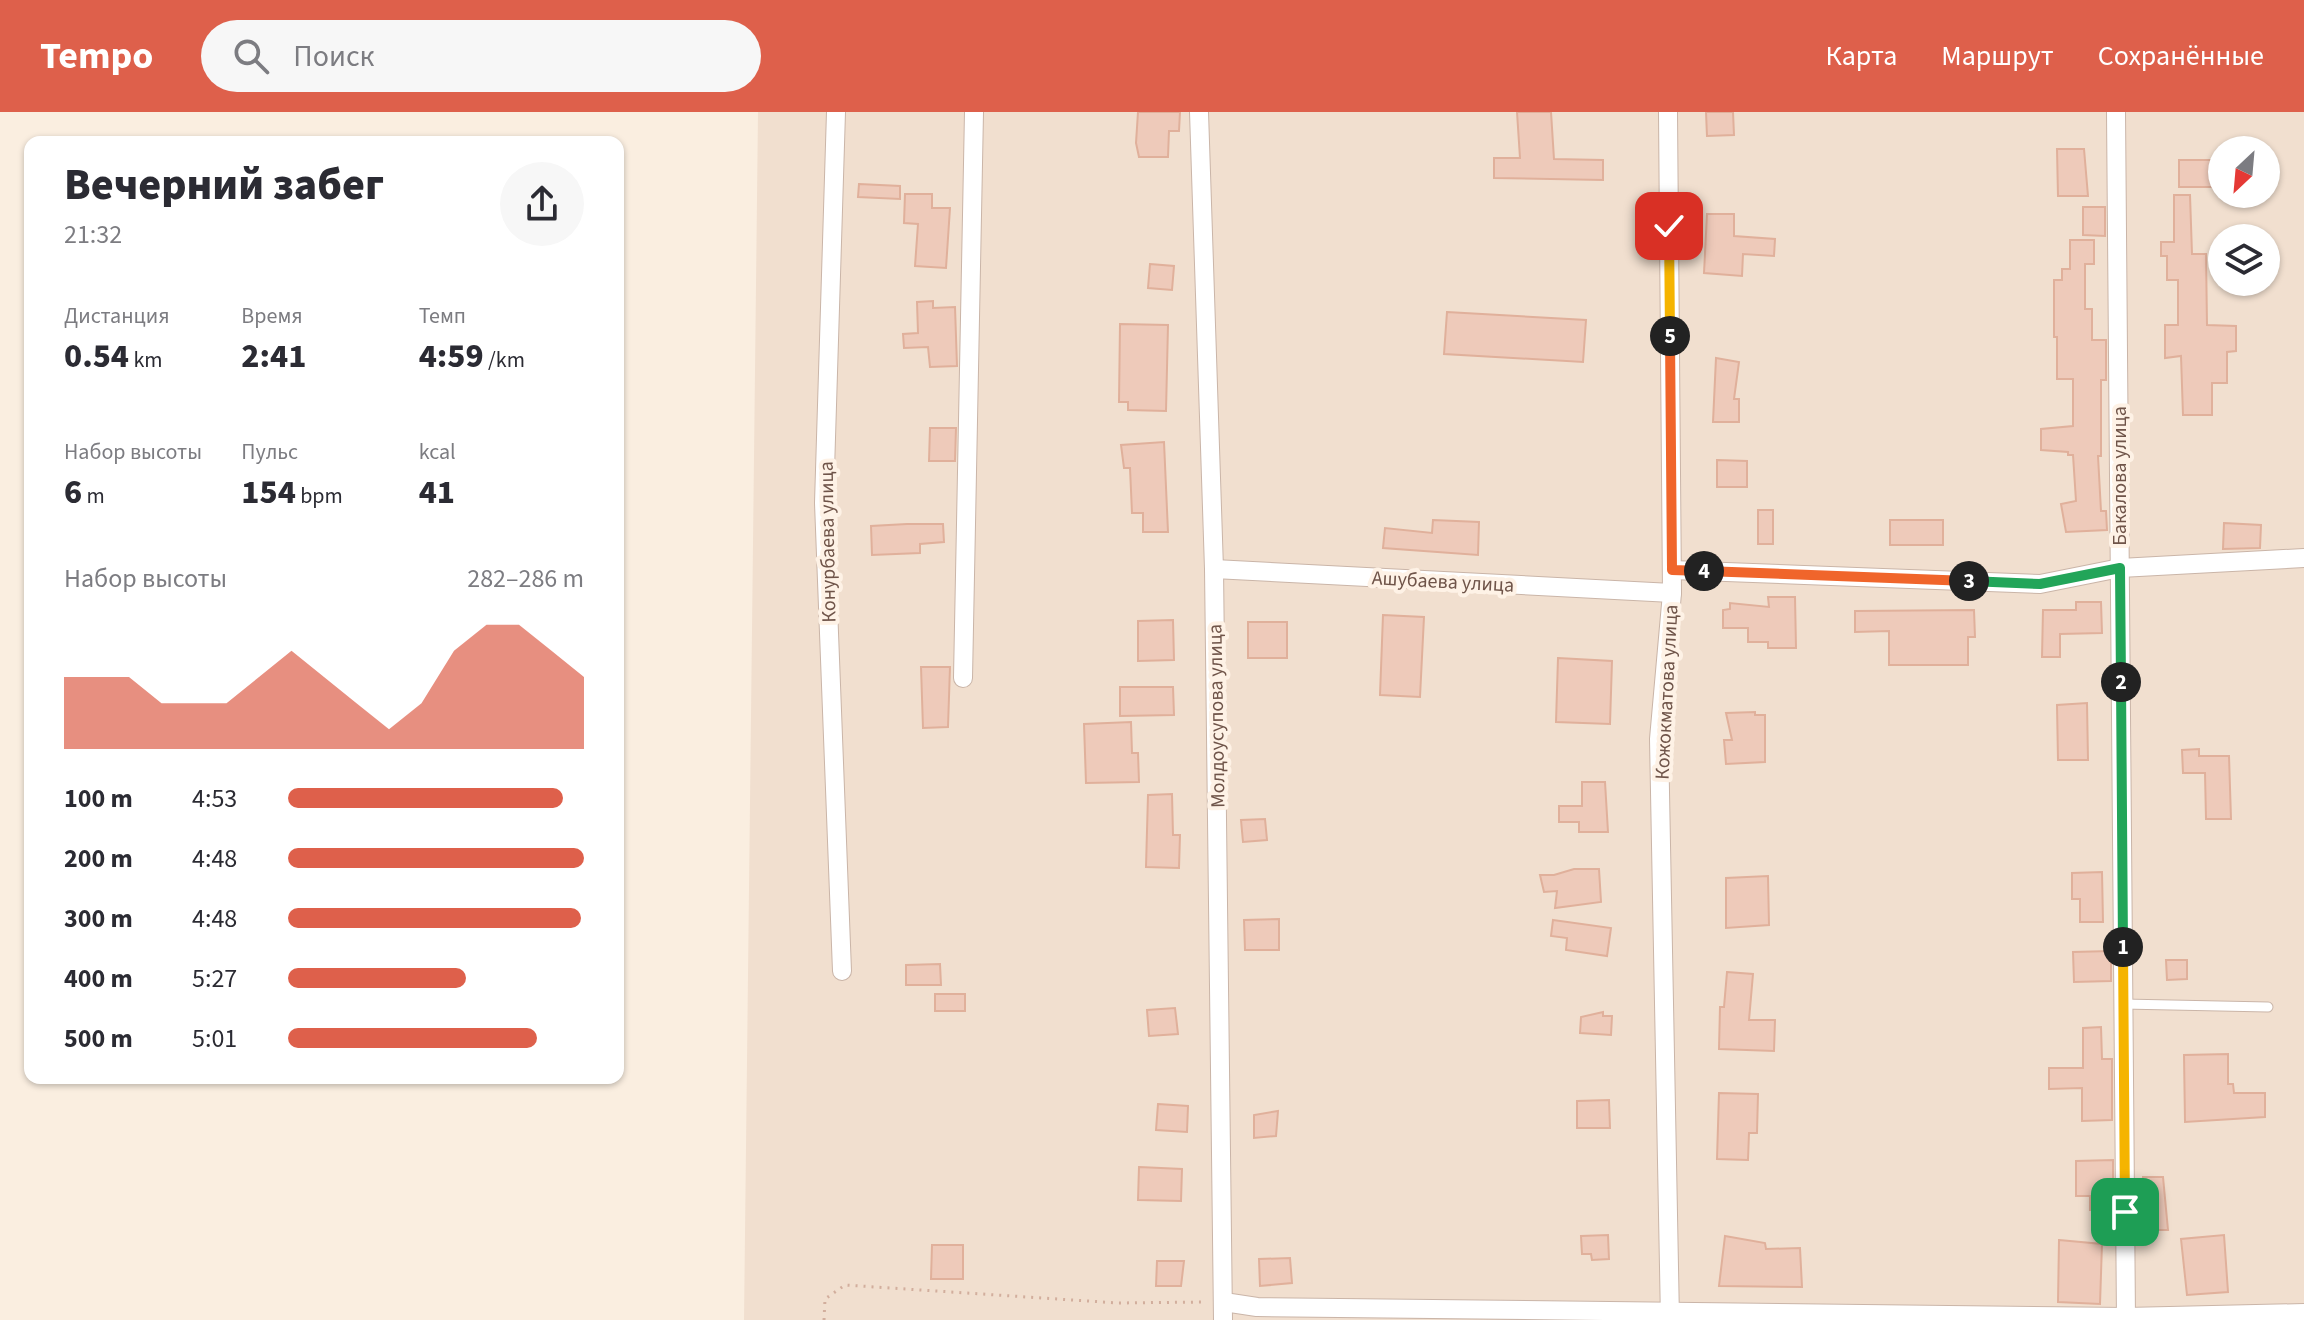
<!DOCTYPE html>
<html lang="ru">
<head>
<meta charset="utf-8">
<style>
	body { margin:0; font-family:"Source Sans 3",sans-serif; background:#f7f7f7; color:#2b2b33; height:100vh; display:flex; flex-direction:column; font-size:30px; white-space:nowrap }
	* { box-sizing:border-box; margin:0 }
	p { font-size:26px; color:#7c7c81 }
	.icon { flex:none; width:44px; height:44px; fill:none; stroke:currentColor; stroke-width:2; stroke-linecap:round; stroke-linejoin:round }
	.map { position:relative; flex:1; overflow:hidden }
	.sheet { position:absolute; left:24px; top:24px; width:600px; height:948px; display:flex; flex-direction:column; background:#fff; border-radius:16px; box-shadow:0 2px 6px #0004 }
	.sheet>* { flex:none }
	.needle { width:52px; rotate:206deg }
	.tools { position:absolute; left:2208px; top:24px; display:grid; gap:16px }
	.tools a { display:grid; place-items:center; width:72px; height:72px; border-radius:50%; background:#fff; box-shadow:0 2px 6px #0004; font-size:40px }
	.pin { position:absolute; display:grid; place-items:center; width:68px; height:68px; color:#fff; margin:-34px; border-radius:16px; box-shadow:0 4px 12px #0006 }
	.km { position:absolute; width:40px; height:40px; margin:-20px; border-radius:50%; background:#222; color:#fff; font-size:22px; line-height:40px; text-align:center }
	.round { display:grid; place-items:center; flex:none; width:84px; height:84px; border-radius:42px; background:#f7f7f7 }
	.overview { display:flex; align-items:center; justify-content:space-between; height:136px; padding:0 40px }
	h1 { font-size:44px; font-weight:800; line-height:60px }
	.metrics { display:grid; grid-template-columns:repeat(3,1fr); gap:12px; height:136px; padding:8px 40px }
	.metrics div { display:grid; align-content:center }
	.metrics b { font-size:34px; font-weight:800 }
	.metrics small { font-size:22px; font-weight:400 }
	.metrics p { font-size:22px }
	.chart { height:224px; padding:16px 40px }
	.chart p { display:flex; justify-content:space-between }
	.chart svg { width:100%; height:144px; margin-top:8px; fill:#de604b; opacity:.7 }
	ul { padding:0 40px; list-style:none; font-size:26px }
	li { display:grid; grid-template-columns:128px 96px 1fr; align-items:center; height:60px }
	li i { height:20px; border-radius:10px; background:#de604b }
	header { display:flex; align-items:center; gap:48px; box-sizing:border-box; height:112px; padding:0 40px; background:#de604b; color:#fff }
	header strong { font-size:38px }
	nav { display:flex; gap:44px; margin-inline-start:auto; font-size:28px }
	.search { width:560px; height:72px; background:#f7f7f7; display:flex; align-items:center; gap:20px; box-sizing:border-box; padding:0 28px; border-radius:44px; color:#7c7c81; font-size:30px }
	.map>svg:first-child { display:block }
	.residential { fill:#f1dfcf; fill-rule:evenodd }
	.building { fill:#eecaba; stroke:#e0b09b; stroke-width:2 }
	.lines { fill:none; stroke-linecap:round; stroke-linejoin:round }
	.lane-casing { stroke:#cab5a8; stroke-width:11 }
	.street-casing { stroke:#cab5a8; stroke-width:20 }
	.path { stroke:#d2ae9d; stroke-width:3; stroke-dasharray:2 6; stroke-linecap:butt }
	.lane { stroke:#fff; stroke-width:9 }
	.street { stroke:#fff; stroke-width:18 }
	.split-1-casing { stroke:#fff; stroke-width:16 }
	.split-2-casing { stroke:#fff; stroke-width:16 }
	.split-3-casing { stroke:#fff; stroke-width:16 }
	.split-4-casing { stroke:#fff; stroke-width:16 }
	.split-5-casing { stroke:#fff; stroke-width:16 }
	.split-6-casing { stroke:#fff; stroke-width:16 }
	.split-1 { stroke:#f5b400; stroke-width:10 }
	.split-2 { stroke:#22a559; stroke-width:10 }
	.split-3 { stroke:#22a559; stroke-width:10 }
	.split-4 { stroke:#f0652b; stroke-width:10 }
	.split-5 { stroke:#f0652b; stroke-width:10 }
	.split-6 { stroke:#f5b400; stroke-width:10 }
	.labels { text-anchor:middle; stroke-width:8; stroke-linejoin:round; paint-order:stroke }
	.street-label { font-size:20px; fill:#6f5449; stroke:#fef2e6 }
</style>
</head>
<body>
<header>
<strong>Tempo</strong>
<div class="search"><svg class="icon" aria-label="search" viewBox="0 0 24 24"><circle cx="10" cy="10" r="6"/><path d="M15 15l6 6"/></svg>Поиск</div>
<nav><a>Карта</a><a>Маршрут</a><a>Сохранённые</a></nav>
</header>
<div class="map">
<svg width="2304" height="1208" viewBox="0 0 2304 1208">
	<rect width="100%" height="100%" fill="#faeee0"/>
	<path class="residential" d="M758 0H2304V1208H744ZM2222 38H2266V82H2222ZM2222 126H2266V170H2222Z"/>
	<g class="building">
		<path d="M1138 0H1180L1179 19H1169L1168 45H1139L1136 31Z"/>
		<path d="M1517 0H1551L1554 47 1603 48V68L1494 66V46H1520Z"/>
		<path d="M1706 0H1733L1734 23 1707 24Z"/>
		<path d="M2057 37H2084L2088 84H2058Z"/>
		<rect x="2179" y="48" width="34" height="27"/>
		<path d="M859 72 900 74V87L858 85Z"/>
		<path d="M905 82H932V96H950L946 156 915 154 918 112 904 111Z"/>
		<path d="M2174 83H2190L2192 142H2206L2207 213 2236 214V239L2227 240V271H2212V303H2183L2181 244 2165 246V213H2178V168H2167V144H2161V130H2174Z"/>
		<path d="M2083 95H2105V124L2083 123Z"/>
		<path d="M1707 102H1734V124L1775 127 1774 144 1743 142 1742 164 1704 161Z"/>
		<path d="M2070 128H2094V152H2085V197H2092V228H2106V268H2101V344H2098L2101 399H2106L2107 418 2066 420 2061 392 2076 389 2073 343H2068V340L2041 338V317L2073 314V267H2057V225H2054V168H2062V157H2070Z"/>
		<path d="M1150 152 1174 154 1172 178 1148 176Z"/>
		<path d="M933 189V196L955 195 957 254 930 255 928 235 904 236 903 222 918 221 917 190Z"/>
		<path d="M1447 200 1586 208 1583 250 1444 242Z"/>
		<path d="M1120 212 1168 213 1166 299 1128 298V290H1119Z"/>
		<path d="M1716 246 1739 250 1734 287H1739V310H1713Z"/>
		<path d="M930 316H956L955 349H929Z"/>
		<path d="M1164 330 1168 420H1143V401H1132L1130 356H1124L1121 333Z"/>
		<path d="M1717 348 1747 349V375H1717Z"/>
		<rect x="1758" y="398" width="15" height="34"/>
		<path d="M1433 408 1479 410 1478 443 1383 436 1385 416 1432 421Z"/>
		<rect x="1890" y="408" width="53" height="25"/>
		<path d="M2224 411 2261 413 2260 436 2223 437Z"/>
		<path d="M907 412H943L944 430 920 432V441L872 443 871 414Z"/>
		<path d="M1768 485H1795L1796 536H1768V530H1748V516H1723V498L1730 497V491L1769 495Z"/>
		<path d="M2076 490H2101L2102 521 2060 522V545H2042L2043 498H2076Z"/>
		<path d="M1974 498 1975 525H1968V553H1889V519L1855 520V499Z"/>
		<path d="M1383 503 1424 505 1420 585 1380 583Z"/>
		<path d="M1173 508 1174 548 1138 549V509Z"/>
		<rect x="1248" y="510" width="39" height="36"/>
		<path d="M1558 546 1612 549 1610 612 1556 610Z"/>
		<path d="M921 555H950L948 615 923 616Z"/>
		<path d="M1120 575H1173L1174 603 1120 604Z"/>
		<path d="M2087 591 2088 648H2058L2057 593Z"/>
		<path d="M1755 600V603H1765V650L1726 652 1724 628H1732L1726 601Z"/>
		<path d="M1131 610 1132 641H1138L1139 670 1086 671 1084 612Z"/>
		<path d="M2199 637V644H2229L2231 707H2206L2205 661H2183L2182 638Z"/>
		<path d="M1582 670H1605L1608 720H1579V710H1559V694H1582Z"/>
		<path d="M1172 682 1173 723H1180L1179 756 1146 755 1148 683Z"/>
		<path d="M1265 707 1267 728 1243 730 1241 708Z"/>
		<path d="M1574 757H1599L1601 790 1555 796 1557 779 1544 780 1540 763H1554Z"/>
		<path d="M2102 760 2103 810H2080V787H2072V761Z"/>
		<path d="M1768 764 1769 813 1726 816V766Z"/>
		<path d="M1279 807V838H1245L1244 808Z"/>
		<path d="M1553 808 1611 816 1607 844 1566 838 1567 826 1551 824Z"/>
		<path d="M2111 839V869L2074 870 2073 840Z"/>
		<path d="M2166 848H2187V867L2167 868Z"/>
		<path d="M940 852 941 873H906V853Z"/>
		<path d="M1727 860 1753 862 1749 908H1775L1774 939 1719 937 1720 895H1724Z"/>
		<rect x="935" y="882" width="30" height="17"/>
		<path d="M1175 896 1178 922 1149 924 1147 898Z"/>
		<path d="M1603 900V904H1612L1611 923 1580 921 1581 905Z"/>
		<path d="M2101 915 2102 947H2112V1008L2082 1009V976L2049 977V956H2083V916Z"/>
		<path d="M2228 942V972H2233L2234 981H2265V1005L2185 1010 2184 943Z"/>
		<path d="M1719 981 1758 982 1757 1021H1749L1748 1048 1717 1047Z"/>
		<path d="M1609 988 1610 1016H1577V989Z"/>
		<path d="M1158 992 1188 994 1187 1020 1156 1018Z"/>
		<path d="M1278 999 1276 1024 1254 1026V1003Z"/>
		<path d="M2113 1048V1098H2090V1084H2076V1049Z"/>
		<path d="M1139 1055 1182 1057 1181 1089 1138 1088Z"/>
		<path d="M2143 1065H2163L2168 1118H2141Z"/>
		<path d="M1608 1123 1609 1147 1592 1148 1591 1142H1582L1581 1124Z"/>
		<path d="M2224 1123 2228 1180 2187 1183 2181 1127Z"/>
		<path d="M1725 1124 1765 1131 1766 1137 1800 1136 1802 1175 1719 1174Z"/>
		<path d="M2059 1128 2102 1132 2100 1192 2058 1190Z"/>
		<path d="M932 1133H963V1167H931Z"/>
		<path d="M1290 1146 1292 1171 1260 1174 1259 1147Z"/>
		<path d="M1157 1149H1184L1181 1174H1156Z"/>
	</g>
	<g class="lines">
		<defs>
			<path id="lane" d="M2123 892 2268 895"/>
			<g id="street">
				<path d="M836 0 824 391 842 859"/>
				<path d="M1199 0 1214 457 1223 1208"/>
				<path d="M1668 0 1672 481 1659 627 1670 1208"/>
				<path d="M2116 0 2126 1208"/>
				<path d="M1214 457 1672 481"/>
				<path d="M1672 458 2040 472 2120 456 2304 446"/>
				<path d="M963 566 974 0"/>
				<path d="M1224 1190 1257 1195 2126 1205 2304 1201"/>
			</g>
		</defs>
		<use href="#lane" class="lane-casing"/>
		<use href="#street" class="street-casing"/>
		<path class="path" d="M824 1208 825 1187 845 1173 1118 1191 1204 1190"/>
		<use href="#lane" class="lane"/>
		<use href="#street" class="street"/>
	</g>
	<g class="lines">
		<defs>
			<path id="split-1" d="M2123 835 2125 1100"/>
			<path id="split-2" d="M2121 570 2123 835"/>
			<path id="split-3" d="M1969 469 2040 472 2120 456 2121 570"/>
			<path id="split-4" d="M1704 459 1969 469"/>
			<path id="split-5" d="M1670 224 1672 458 1704 459"/>
			<path id="split-6" d="M1669 114 1670 224"/>
		</defs>
		<use href="#split-1" class="split-1-casing"/>
		<use href="#split-2" class="split-2-casing"/>
		<use href="#split-3" class="split-3-casing"/>
		<use href="#split-4" class="split-4-casing"/>
		<use href="#split-5" class="split-5-casing"/>
		<use href="#split-6" class="split-6-casing"/>
		<use href="#split-1" class="split-1"/>
		<use href="#split-2" class="split-2"/>
		<use href="#split-3" class="split-3"/>
		<use href="#split-4" class="split-4"/>
		<use href="#split-5" class="split-5"/>
		<use href="#split-6" class="split-6"/>
	</g>
	<g class="labels">
		<g class="street-label">
			<text transform="translate(2119 364) rotate(-90)" y="7">Бакалова улица</text>
			<text transform="translate(827 430) rotate(-91)" y="7">Конурбаева улица</text>
			<text transform="translate(1443 469) rotate(3)" y="7">Ашубаева улица</text>
			<text transform="translate(1666 580) rotate(-87)" y="7">Кожокматова улица</text>
			<text transform="translate(1216 604) rotate(-91)" y="7">Молдоусупова улица</text>
		</g>
	</g>
</svg>
<div class="tools">
<a><svg class="needle" viewBox="-14 -14 28 28"><path d="M0-13l5 13h-10z" fill="#e53935"/><path d="M0 13l5-13h-10z" fill="#7c7c81"/></svg></a>
<a><svg class="icon" aria-label="layers" viewBox="0 0 24 24"><path d="M12 4l9 5-9 5-9-5zM3 14l9 5 9-5"/></svg></a>
</div>
<div class="pin" style="left:2125px;top:1100px;background:#1e9e55"><svg class="icon" aria-label="arrive" viewBox="0 0 24 24"><path d="M6 21V4h12l-3 4 3 4H6"/></svg></div>
<div class="pin" style="left:1669px;top:114px;background:#d93025"><svg class="icon" aria-label="check" viewBox="0 0 24 24"><path d="M5 12l5 5 9-10"/></svg></div>
<b class="km" style="left:2123px;top:835px">1</b>
<b class="km" style="left:2121px;top:570px">2</b>
<b class="km" style="left:1969px;top:469px">3</b>
<b class="km" style="left:1704px;top:459px">4</b>
<b class="km" style="left:1670px;top:224px">5</b>
<section class="sheet">
<div class="overview"><div><h1>Вечерний забег</h1><p>21:32</p></div><a class="round"><svg class="icon" aria-label="share" viewBox="0 0 24 24"><path d="M12 15V3M7 8l5-5 5 5M5 13v7h14v-7"/></svg></a></div>
<div class="metrics">
<div><p>Дистанция</p><b>0.54<small> km</small></b></div>
<div><p>Время</p><b>2:41</b></div>
<div><p>Темп</p><b>4:59<small> /km</small></b></div>
</div>
<div class="metrics">
<div><p>Набор высоты</p><b>6<small> m</small></b></div>
<div><p>Пульс</p><b>154<small> bpm</small></b></div>
<div><p>kcal</p><b>41</b></div>
</div>
<div class="chart"><p><span>Набор высоты</span>282–286 m</p>
<svg viewBox="0 0 160 44" preserveAspectRatio="none"><path d="M0 44V22L10 22L20 22L30 30L40 30L50 30L60 22L70 14L80 22L90 30L100 38L110 30L120 14L130 6L140 6L150 14L160 22V44z"/></svg>
</div>
<ul>
<li><b>100 m</b>4:53<i style="width:93%"></i></li>
<li><b>200 m</b>4:48<i style="width:100%"></i></li>
<li><b>300 m</b>4:48<i style="width:99%"></i></li>
<li><b>400 m</b>5:27<i style="width:60%"></i></li>
<li><b>500 m</b>5:01<i style="width:84%"></i></li>
</ul>
</section>
</div>
</body>
</html>
